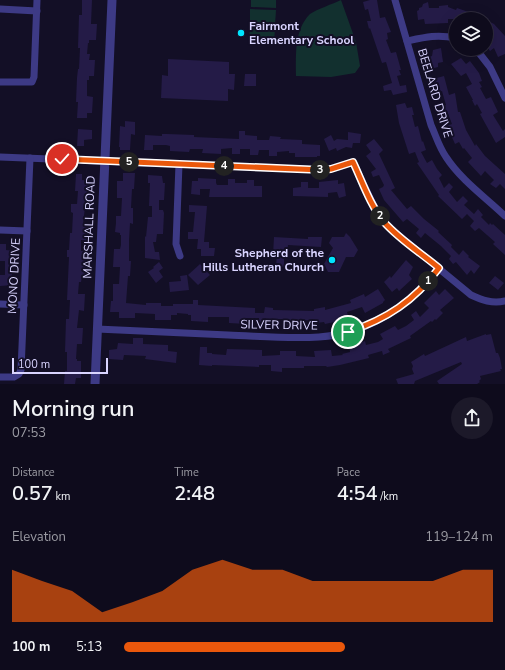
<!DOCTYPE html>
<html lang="en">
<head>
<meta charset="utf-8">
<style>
	body { margin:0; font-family:"Nunito Sans",sans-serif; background:#1c1929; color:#f1f3f6; height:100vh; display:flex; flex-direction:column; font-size:15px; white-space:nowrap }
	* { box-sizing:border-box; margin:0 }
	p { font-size:13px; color:#9b9ba3 }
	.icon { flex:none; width:22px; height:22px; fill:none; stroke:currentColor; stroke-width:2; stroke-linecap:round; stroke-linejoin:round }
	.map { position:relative; height:384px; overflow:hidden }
	.panel { display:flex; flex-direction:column; background:#0e0b1c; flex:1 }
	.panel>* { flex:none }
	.fabs { position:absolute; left:449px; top:12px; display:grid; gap:8px }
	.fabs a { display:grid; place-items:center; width:44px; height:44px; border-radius:50%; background:#0e0b1c; box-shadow:0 4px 16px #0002,0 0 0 1px #2e2b3b; font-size:20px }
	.scale { position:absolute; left:12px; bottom:10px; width:96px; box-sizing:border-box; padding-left:4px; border:2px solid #d9d4ff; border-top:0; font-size:11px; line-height:14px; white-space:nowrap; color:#d9d4ff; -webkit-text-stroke:3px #130f26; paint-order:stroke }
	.pin { position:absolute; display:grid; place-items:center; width:34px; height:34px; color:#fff; margin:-17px; border:2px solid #fff; border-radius:50%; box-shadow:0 1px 4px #0007 }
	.km { position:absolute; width:20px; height:20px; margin:-10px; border-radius:50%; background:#222; color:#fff; font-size:11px; line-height:20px; text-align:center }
	.round { display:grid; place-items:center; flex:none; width:42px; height:42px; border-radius:21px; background:#1c1929 }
	.head { display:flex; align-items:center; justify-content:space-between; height:68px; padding:0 12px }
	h1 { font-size:22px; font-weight:600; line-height:30px }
	.stats { display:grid; grid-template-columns:repeat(3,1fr); gap:6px; height:68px; padding:4px 12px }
	.stats div { display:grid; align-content:center }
	.stats b { font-size:20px; font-weight:600 }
	.stats small { font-size:11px; font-weight:400 }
	.stats p { font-size:11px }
	.chart { height:112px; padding:8px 12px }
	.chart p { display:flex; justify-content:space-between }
	.chart svg { width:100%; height:72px; margin-top:4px; fill:#ea580c; opacity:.7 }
	ul { padding:0 12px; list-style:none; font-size:13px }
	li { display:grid; grid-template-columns:64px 48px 1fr; align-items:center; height:30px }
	li i { height:10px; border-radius:5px; background:#ea580c }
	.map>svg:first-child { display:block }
	.green { fill:#12302f }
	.building { fill:#241b47 }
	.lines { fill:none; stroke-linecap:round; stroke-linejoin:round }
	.minor { stroke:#3d3a85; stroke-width:7 }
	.tertiary { stroke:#3d3a85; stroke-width:9 }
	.route-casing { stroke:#fff; stroke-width:8 }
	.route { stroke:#ea580c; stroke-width:5 }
	.poi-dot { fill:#00e5ff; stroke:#130f26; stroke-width:1.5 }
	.labels { text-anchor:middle; stroke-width:4; stroke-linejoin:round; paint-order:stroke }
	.poi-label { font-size:12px; font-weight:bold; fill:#d9d4ff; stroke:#130f26; text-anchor:start }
	.street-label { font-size:12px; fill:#d9d4ff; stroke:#130f26 }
</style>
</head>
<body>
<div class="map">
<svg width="505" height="384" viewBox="0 0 505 384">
	<rect width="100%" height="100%" fill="#130f26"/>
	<g class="green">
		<path d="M251 0H276V8L251 7Z"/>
		<path d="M341 0 356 42 360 66 355 73 331 77 296 76C296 55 294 30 310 14 317 9 333 4 341 0Z"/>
		<path d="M250 9 276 10 275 25 250 24Z"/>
		<path d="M250 27 275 28 274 43 249 41Z"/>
	</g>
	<g class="building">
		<path d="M82 0H92L91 24H97L96 40H89V43H88L87 54H90L89 60H95L94 76H89V80H87V96L93 97 92 113H87V118H77L78 102H76L77 78 78 69H79L80 48H78L79 15H82Z"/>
		<path d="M370 0H377L380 18 385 17 391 32 387 33 388 39 386 40 391 53 396 52 401 70H399L401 75 397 76 400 86 406 85 407 92 393 95 391 90 384 91 383 86 392 83 386 62 382 63 370 28 369 29 367 21H371L368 9 365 10 363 2Z"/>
		<path d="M428 2 429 8H439V6L448 5V7L456 10 457 8 477 15 478 12 489 19H448V23L425 24 424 19 418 20 417 11 419 10V8L422 7 423 4Z"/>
		<path d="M486 20 494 24 505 36V54L498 57 494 48 490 51 486 45 492 41 486 34Z"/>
		<path d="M441 48 443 62 438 63V67L430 69 428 57 432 56 433 50Z"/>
		<path d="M461 58 466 64 470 61 479 73 482 81 479 82 482 87 480 88 486 99 491 97 498 112 493 115 503 131 505 129V137L496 143 480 114 482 113 477 104 475 106 472 100H473L466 87 472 84 466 73 461 76 451 64Z"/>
		<path d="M168 59 229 62V74H235L234 90 228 89V101L161 98 162 75 168 76Z"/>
		<path d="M245 74H256V86H244Z"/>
		<path d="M444 76 449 95 455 93 458 112H460L466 130 475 146 476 144 485 156 505 174V189L500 184 496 188 490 184 494 180 485 171 481 176 468 162 472 158 464 148 463 149 459 142 455 144 447 126 452 124 447 111 443 113 441 106 446 105 442 91 436 93 433 79Z"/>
		<path d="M405 103 407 108 412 107 414 115H412L415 127 418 126 422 142 423 141 426 150 421 152 427 163 432 160 437 169 442 175 439 178 444 188 449 183 453 187 449 192 457 202 463 196 468 201 464 205 474 214 478 209 483 215 481 217 489 225 490 223 492 225 493 224 505 235V255L493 244 495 242 479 228 475 231 470 226 474 221 467 214 462 219 438 196 439 195 417 163 419 162 415 152 409 154 399 123 396 105Z"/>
		<path d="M125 121 135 122V135L131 134 130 150H120V147H119L120 126 125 127Z"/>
		<path d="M78 129 92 130V139L84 140V146H77Z"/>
		<path d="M239 131H245V135L257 136V140H269L270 136 281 137 280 139 302 140V144L320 145V156H317V157H295V153H289V151L277 152V156H269V150H259L258 155H250V149H240V154H232V148L221 149V154L202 153 203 149H190L189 152 170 151V146L166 145H153V150H144L145 135 162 136V134H167L194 135V137L239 139Z"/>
		<path d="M348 132 361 134 360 143H353L352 148 346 147 337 151 336 148 329 151 324 139 331 135 334 141 337 139 348 140Z"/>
		<path d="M374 139 383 150 379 154 395 188 391 190 407 209 411 206 424 219 439 231 438 232 452 245 451 247 459 255 463 250 469 256 468 257 480 266 474 274 471 270 467 275 456 262 453 264 449 259 451 256 441 246 425 233 421 238 416 233 419 229 407 219 403 222 384 200 379 189 383 187 384 185 379 175 373 177 371 172 376 169 366 156 371 152 366 145Z"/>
		<path d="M123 173H135L134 189H132L131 208H133V224L130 223 129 241V261H131L130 276H128L126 303 146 305V303H161V306H173V304H193V300H198V305L255 308V313H264L265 307 273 308V310L314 311V309L325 307V310L351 303 350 300 364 294 365 297 378 289 385 300 383 302V303L365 313 362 307 347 312 349 319 325 324 324 322 316 323 315 321 303 320 302 326 285 325V320H283V319H273V321H267V324H259V318H246V324L229 323V317H208V322L191 321V315H188V314L177 313V315H171V320H155V314L135 313V318H119V312H110L111 301H113V284H119L120 267H113L114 249H120L121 245V235H120V233L115 232 116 223V216H121L122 198H117V181H123Z"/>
		<path d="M76 174H82V180L91 181 89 207H85L83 224H88L87 241 81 240V251H86L85 276H82L81 282H79L78 294H85L84 311 79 310 77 328H83L82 344H77L76 359H77V361H81V378H76L75 384H64L65 371H67V352H65L66 319H69L70 300H67L69 257H67V250H69L70 233H72L73 213 71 212V204H77L78 191H75Z"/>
		<path d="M148 175 162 176 163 183H165L164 200H159V210H163L164 213 163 234H157L156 242H153L155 252H159L160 260 145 258V236L146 237 148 217H152V206H149L150 183H148Z"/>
		<path d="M198 178 216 179V183L217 185H228V179H235V183H247V180H254V186H262V197H209L210 189H200V195L191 194 192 181H198Z"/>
		<path d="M338 180V184L344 183 346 196 339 198 337 192 328 193V197L293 196V188L301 187V182H308V188H319V182Z"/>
		<path d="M189 205 207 206 204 242H209V248H215L214 256H201V249H197L198 239H188V232H193L195 212H189Z"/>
		<path d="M346 233 350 237 358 250 354 257H346L339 272H328L324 264 333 248 329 243 332 237H344Z"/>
		<path d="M274 237 308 239V237H322L321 247 288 245 287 255H284V267L276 266 277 255H273Z"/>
		<path d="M0 244H6V250L14 251 12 275 13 285 0 286V275H5V261H0Z"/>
		<path d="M406 260 413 267 409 275 412 279 399 291 397 288 392 292 384 282 390 276 391 278Z"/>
		<path d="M159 262 163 268 159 271 163 277 156 283 148 272 154 268 153 267Z"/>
		<path d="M200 264 210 275 198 285 188 275Z"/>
		<path d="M187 275 189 290 170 292 169 282 181 281 180 276Z"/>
		<path d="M495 276 504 283 498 290 489 283Z"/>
		<path d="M445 289 454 298 440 310 443 313 436 320 435 319 432 322 431 321 410 336 411 338 388 349 390 352 383 355 382 351 368 355 369 358 340 365 327 367 326 366H304V368H282V372L271 371V365H259V367L212 365V366L199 365 200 347H207V353H212V354L226 355 227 349 262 350V356L280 355V351H296V356L315 357 314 351 331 350 332 356 343 355 342 354 350 352 349 346 365 341 366 345 378 342 383 339 380 334 395 326 398 330 406 326 414 320 411 315 416 311 420 317 429 308 424 303 436 291 439 295Z"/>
		<path d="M486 334V335L491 334 496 353H498L500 358 502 369H500L501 371 480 376 481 379 479 381 480 382 477 384H439L437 381 462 364 461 362 415 381 414 384H398L396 379 414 374 412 369 413 366 411 362 424 354 425 356 466 337 467 341Z"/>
		<path d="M133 338H143V344L168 345V351L177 352 176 363 145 359 146 356 124 355 123 360 109 359V350L117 349 118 343 133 344Z"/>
	</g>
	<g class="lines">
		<g class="minor">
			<path d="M395 0 431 125C436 136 439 147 446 157 461 180 485 197 505 216"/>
			<path d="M0 9 37 11"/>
			<path d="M407 41C425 37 437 34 456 38"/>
			<path d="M476 49 490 67 505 98"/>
			<path d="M0 82H32L34 77 37 0"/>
			<path d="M0 157 323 170 331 169 353 162 373 204 383 221 397 234 471 295C482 300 492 304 505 301"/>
			<path d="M179 164 176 244 180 256"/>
			<path d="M0 230 27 231"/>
			<path d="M0 304 24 305"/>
			<path d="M97 329C140 331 184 333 228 335 258 336 288 339 319 337 367 334 410 306 439 268"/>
			<path d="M0 377H14L19 374 21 370 30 158"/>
		</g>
		<path class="tertiary" d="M95 384 112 0"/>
	</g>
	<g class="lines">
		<defs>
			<path id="route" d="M62 159 322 170 331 169 353 162C362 181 370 205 384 222 400 240 421 253 439 268 414 301 387 319 348 332"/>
		</defs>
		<use href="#route" class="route-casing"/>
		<use href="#route" class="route"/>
	</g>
	<g class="poi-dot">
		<circle cx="241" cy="33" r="4"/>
		<circle cx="332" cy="260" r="4"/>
	</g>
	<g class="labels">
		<g class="poi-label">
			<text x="249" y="30">Fairmont<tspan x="249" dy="14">Elementary School</tspan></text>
			<text x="324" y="257" text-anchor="end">Shepherd of the<tspan x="324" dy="14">Hills Lutheran Church</tspan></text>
		</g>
		<g class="street-label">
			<text transform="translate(435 93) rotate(73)" y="4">BEELARD DRIVE</text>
			<text transform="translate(89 227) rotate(-88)" y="4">MARSHALL ROAD</text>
			<text transform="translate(14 276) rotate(-87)" y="4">MONO DRIVE</text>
			<text transform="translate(279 325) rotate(1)" y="4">SILVER DRIVE</text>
		</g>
	</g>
</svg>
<div class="fabs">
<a><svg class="icon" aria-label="layers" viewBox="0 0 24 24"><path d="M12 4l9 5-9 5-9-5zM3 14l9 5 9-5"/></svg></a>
</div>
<div class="scale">100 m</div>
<div class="pin" style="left:348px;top:332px;background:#1e9e55"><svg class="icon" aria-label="arrive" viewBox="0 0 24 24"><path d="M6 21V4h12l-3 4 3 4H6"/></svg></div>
<div class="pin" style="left:62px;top:159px;background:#d93025"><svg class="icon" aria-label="check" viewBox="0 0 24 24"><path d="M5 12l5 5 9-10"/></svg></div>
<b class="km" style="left:428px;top:281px">1</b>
<b class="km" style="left:380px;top:216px">2</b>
<b class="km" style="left:320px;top:170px">3</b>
<b class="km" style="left:224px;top:166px">4</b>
<b class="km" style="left:129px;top:162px">5</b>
</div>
<section class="panel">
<div class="head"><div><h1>Morning run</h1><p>07:53</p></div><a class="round"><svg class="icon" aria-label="share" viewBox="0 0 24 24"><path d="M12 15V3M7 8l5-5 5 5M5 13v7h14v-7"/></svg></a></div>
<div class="stats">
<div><p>Distance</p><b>0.57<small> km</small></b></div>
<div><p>Time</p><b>2:48</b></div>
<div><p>Pace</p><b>4:54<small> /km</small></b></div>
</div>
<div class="chart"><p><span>Elevation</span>119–124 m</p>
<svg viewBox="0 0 160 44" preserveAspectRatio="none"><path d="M0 44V12L10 19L20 25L30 38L40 32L50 25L60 12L70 6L80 12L90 12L100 19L110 19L120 19L130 19L140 19L150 12L160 12V44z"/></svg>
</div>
<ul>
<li><b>100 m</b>5:13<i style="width:60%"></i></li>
</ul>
</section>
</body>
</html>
